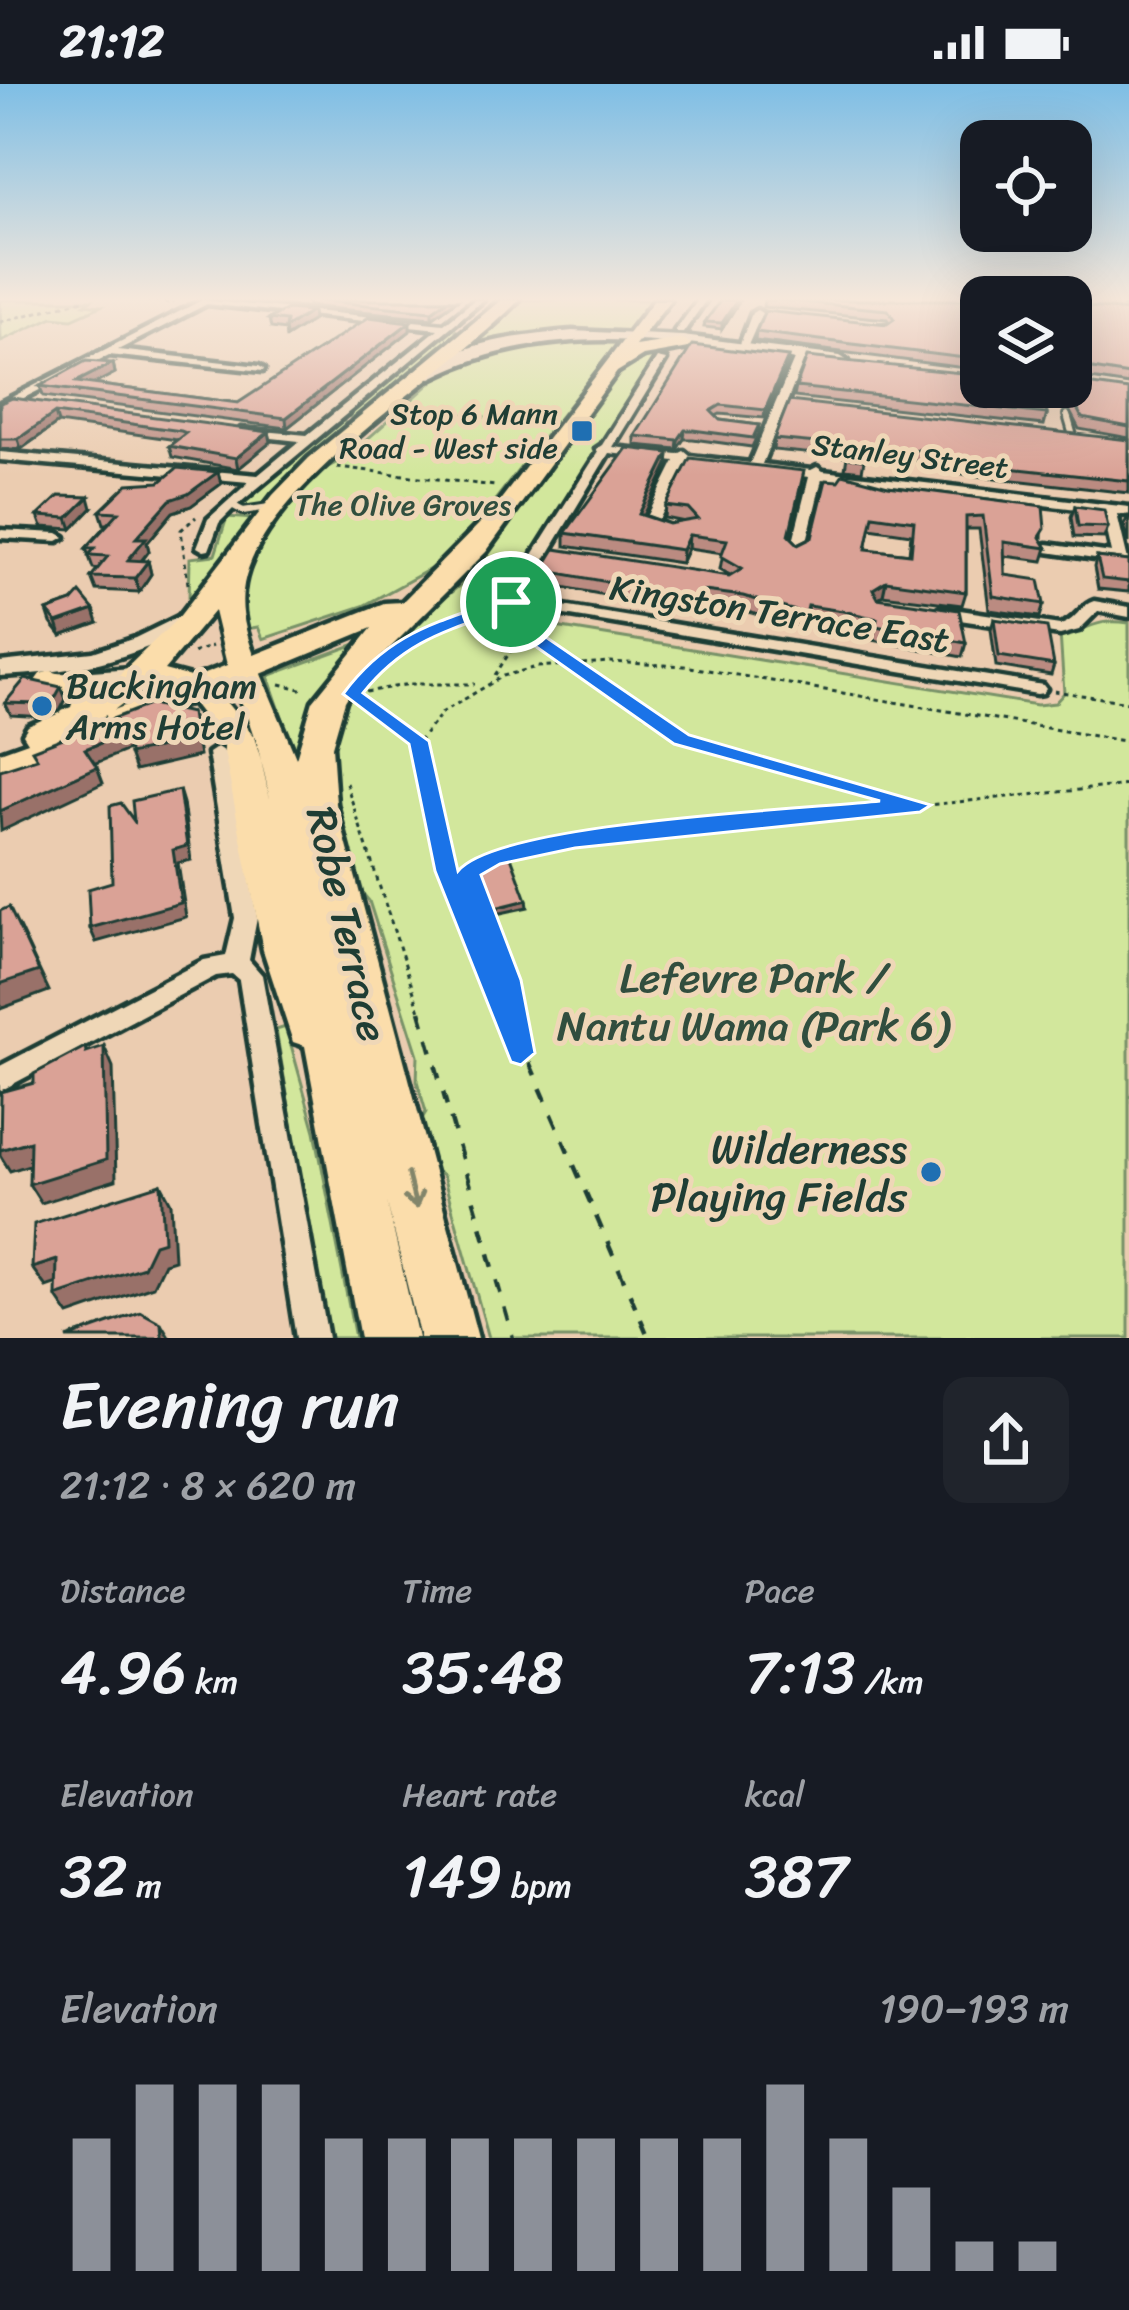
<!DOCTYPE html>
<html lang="en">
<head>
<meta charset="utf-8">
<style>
	body { margin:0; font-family:Sriracha,sans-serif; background:#20242c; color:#f1f3f6; height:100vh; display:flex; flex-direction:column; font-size:45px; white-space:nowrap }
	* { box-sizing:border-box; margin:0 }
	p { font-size:39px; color:#9ea1a6 }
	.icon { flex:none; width:66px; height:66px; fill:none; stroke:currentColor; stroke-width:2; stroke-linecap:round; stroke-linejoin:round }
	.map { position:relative; height:1254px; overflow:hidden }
	.details { display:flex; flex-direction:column; background:#171b24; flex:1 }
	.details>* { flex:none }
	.buttons { position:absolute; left:960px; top:36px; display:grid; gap:24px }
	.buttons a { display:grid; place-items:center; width:132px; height:132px; border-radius:24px; background:#171b24; box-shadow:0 12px 48px #0002; font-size:60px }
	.pin { position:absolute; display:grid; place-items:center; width:102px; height:102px; color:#fff; margin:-51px; border:6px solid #fff; border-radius:50%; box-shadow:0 3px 12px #0007 }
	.round { display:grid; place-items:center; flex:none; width:126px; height:126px; border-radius:24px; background:#20242c }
	.head { display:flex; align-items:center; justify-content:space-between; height:204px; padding:0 60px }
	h1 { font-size:66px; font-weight:600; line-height:90px }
	.stats { display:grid; grid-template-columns:repeat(3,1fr); gap:18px; height:204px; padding:12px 60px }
	.stats div { display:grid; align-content:center }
	.stats b { font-size:60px; font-weight:600 }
	.stats small { font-size:33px; font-weight:400 }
	.stats p { font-size:33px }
	.chart { height:336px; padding:24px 60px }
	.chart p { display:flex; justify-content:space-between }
	.chart svg { width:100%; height:216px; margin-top:12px; stroke:#8c9099; stroke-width:6 }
	.status { display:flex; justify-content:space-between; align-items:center; height:84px; padding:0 60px; background:#171b24; direction:ltr }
	.status svg { height:33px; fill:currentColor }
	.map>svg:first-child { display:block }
	.green { fill:#d2e79c; stroke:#789268; stroke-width:3 }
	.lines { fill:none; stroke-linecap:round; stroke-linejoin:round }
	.service-casing { stroke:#1f3d34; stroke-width:12 }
	.minor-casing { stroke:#1f3d34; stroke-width:9 }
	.tertiary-casing { stroke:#1f3d34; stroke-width:9 }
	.secondary-casing { stroke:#1f3d34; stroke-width:9 }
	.trunk-casing { stroke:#1f3d34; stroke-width:9 }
	.path-far1 { stroke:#1f3d34; stroke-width:3; stroke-dasharray:4.5 4.5; stroke-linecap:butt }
	.path { stroke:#1f3d34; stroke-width:4.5; stroke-dasharray:14 14; stroke-linecap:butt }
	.service { stroke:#efd7b7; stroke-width:6 }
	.minor { fill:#efd7b7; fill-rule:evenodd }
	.tertiary { fill:#efd7b7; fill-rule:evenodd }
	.secondary { fill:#efd7b7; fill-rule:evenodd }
	.trunk { fill:#fbddab; fill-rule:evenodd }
	.wall { fill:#bb8b81; stroke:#1f3d34; stroke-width:3; fill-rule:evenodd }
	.shaded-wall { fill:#997169; stroke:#1f3d34; stroke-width:3 }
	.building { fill:#daa296; stroke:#1f3d34; stroke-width:3; fill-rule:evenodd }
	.oneway { stroke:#82856a }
	.route { fill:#1a73e8; stroke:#fff; stroke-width:3; fill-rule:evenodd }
	.poi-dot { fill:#1f6fb2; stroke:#efd7b7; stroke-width:4.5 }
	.labels { text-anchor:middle; stroke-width:10; stroke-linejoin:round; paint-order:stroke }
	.far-poi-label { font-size:30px; fill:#1f3d34; stroke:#efd7b7; text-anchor:end }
	.far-street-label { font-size:30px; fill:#1f3d34; stroke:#efd7b7 }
	.far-park-label { font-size:30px; fill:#314e3e; stroke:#efd7b7 }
	.street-label { font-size:36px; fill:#1f3d34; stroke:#efd7b7 }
	.poi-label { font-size:36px; fill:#1f3d34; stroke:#efd7b7; text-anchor:start }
	.near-street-label { font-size:42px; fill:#1f3d34; stroke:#efd7b7 }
	.near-park-label { font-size:42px; fill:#314e3e; stroke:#efd7b7 }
	.near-poi-label { font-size:42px; fill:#1f3d34; stroke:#efd7b7; text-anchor:end }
</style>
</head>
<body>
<div class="status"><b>21:12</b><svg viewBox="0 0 49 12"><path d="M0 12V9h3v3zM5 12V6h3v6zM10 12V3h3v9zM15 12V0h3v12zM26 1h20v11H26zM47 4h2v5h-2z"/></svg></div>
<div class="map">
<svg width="1129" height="1254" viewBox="0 0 1129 1254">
	<rect width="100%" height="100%" fill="#ebccb0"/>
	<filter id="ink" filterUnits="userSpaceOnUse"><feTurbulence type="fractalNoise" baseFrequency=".00833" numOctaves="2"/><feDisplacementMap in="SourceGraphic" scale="24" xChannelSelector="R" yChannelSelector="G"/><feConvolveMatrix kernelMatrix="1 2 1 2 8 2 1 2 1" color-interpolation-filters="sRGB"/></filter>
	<g filter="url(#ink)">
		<g class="green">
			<path d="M0 216H91L85 220 101 222 72 235 53 233 1 257Z"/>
			<path d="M515 216H658L624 253 546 250 466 262Z"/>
			<path d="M450 244 462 249 358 336 344 331Z"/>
			<path d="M587 254 619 257 450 474 363 522 263 555 258 543 246 545 243 497 268 440 326 384 346 374 442 289 490 263Z"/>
			<path d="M669 262 504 527 527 534 525 538 1037 621 1055 619 1064 609 1060 549C1090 549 1091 533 1129 539V1254H489L443 1092 430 1083 417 1043 426 1028 417 997 418 971 369 817 354 799 330 671 335 636 350 602 402 548 475 489 630 273Z"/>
			<path d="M343 336 348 343 263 421 249 425 237 421Z"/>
			<path d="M227 433 254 435 196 515H189L190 474 215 471Z"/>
			<path d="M364 557 297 676 268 592Z"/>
			<path d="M286 943 315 1047 355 1254H328L276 946Z"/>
		</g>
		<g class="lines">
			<defs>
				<g id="service">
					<path d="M1067 331 1073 352"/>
					<path d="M230 420 243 427 269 423"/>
				</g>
				<g id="minor">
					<path d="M202 216 444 240 474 216H483L235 423 219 439 209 466 204 467 197 463 208 435 249 398 0 376V368L258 391 299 357 245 351 241 349V345L307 351 438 245 207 220 118 266 259 282 264 285 263 287 109 271 0 326V319Z"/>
					<path d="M698 216H706L683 249H677L675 247Z"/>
					<path d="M757 226 762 229 746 266 737 268 752 229Z"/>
					<path d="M800 270 805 273 762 380 811 386 817 383 823 387 1129 423V431L1117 430 1129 480 1047 468 1040 464 1047 460 1112 469 1103 428 822 395 805 465 798 469 791 465 809 393 687 379 658 438 670 443C664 450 649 447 643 441L675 377 609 369 521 515 1037 600 1043 601 1046 605 1043 609 1037 610 505 521 503 518 598 368 596 365 602 361 657 274 666 276 613 363 678 370 684 367 690 372 750 379 795 273Z"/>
					<path d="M0 446 58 449 65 453 58 457 0 454Z"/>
					<path d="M1094 517 1129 523V533L1098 527 1079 546 1060 551 940 533 932 528 940 523 1060 541C1075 538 1080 521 1094 517Z"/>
					<path d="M217 663 226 669 257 834 249 876 262 891 328 1254H296L239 896 232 890 216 892 0 1007V982L204 876 226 872 235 834 208 669Z"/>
				</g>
				<g id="tertiary">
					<path d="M186 529 194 530 197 535 194 540C133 576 70 589 0 592V578L93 568 135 554Z"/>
					<path d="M145 583 153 585 156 590 153 595 52 604 40 597 52 590Z"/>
				</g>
				<path id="secondary" d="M572 247 683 252 840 272 848 277 840 282C701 264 561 228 431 294L417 291C459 257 519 252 572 247Z"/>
				<path id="trunk" d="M501 216H519C450 291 255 403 243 507 240 529 247 551 254 571L384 519 402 518 492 427 654 216H670L635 262 682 255 691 260 688 264 643 272 617 288 486 468 358 596 345 617 332 662 336 720 478 1254H420L387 1118 418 1254H360L305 962 293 958 263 866 222 657 192 618 119 646 107 643 106 631 79 645 88 654 83 662 0 693V668L28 658 23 650 28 642 71 623 74 613 40 604 35 597 40 590 51 587 105 603 114 596 178 534 273 411 309 374ZM214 527 227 581 194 594 164 586ZM372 544 313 617 296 674 261 590ZM147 601 165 606 114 626ZM234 601C251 638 262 675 270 715L256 655 218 608Z"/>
			</defs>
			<use href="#service" class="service-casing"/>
			<use href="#minor" class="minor-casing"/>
			<use href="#tertiary" class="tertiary-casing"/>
			<use href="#secondary" class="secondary-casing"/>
			<use href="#trunk" class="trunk-casing"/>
			<g class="path-far1">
				<path d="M128 216 174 219"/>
				<path d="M1105 216 1129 225"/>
				<path d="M1118 216 1129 222"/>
				<path d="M0 238 83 216"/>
				<path d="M409 325 543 339"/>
				<path d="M337 383 495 402"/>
				<path d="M188 500 181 446 196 433"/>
				<path d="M524 546 682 655 917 720"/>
				<path d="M419 550 495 524"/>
				<path d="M193 569 212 562"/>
				<path d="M495 591 532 534"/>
				<path d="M280 600 305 606"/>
				<path d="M1054 607 1129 618"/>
				<path d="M366 608 410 600H475"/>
				<path d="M359 614 419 657"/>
				<path d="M346 699 421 930"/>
				<path d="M487 776 575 756 1129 701"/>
				<path d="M479 781 469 787C476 837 505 880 514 930"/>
				<path d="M508 930 446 787 419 657 443 628 503 592 537 583 610 578 684 582 1129 658"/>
			</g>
			<g class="path">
				<path d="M420 927 513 1254"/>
				<path d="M507 927 649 1254"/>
				<path d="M514 927 520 962"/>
			</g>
			<use href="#service" class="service"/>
			<use href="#minor" class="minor"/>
			<use href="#tertiary" class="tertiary"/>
			<use href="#secondary" class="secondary"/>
			<use href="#trunk" class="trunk"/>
		</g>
		<g class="wall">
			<path d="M307 216H457L432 234 308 222Z"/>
			<path d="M721 216H740L722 245 704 243 705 238Z"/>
			<path d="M764 216H981V286L755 257 756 248 889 238 887 235 763 223Z"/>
			<path d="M1071 221 1129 227V301L1071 292Z"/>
			<path d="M269 235 313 236 286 253 285 246 271 244Z"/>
			<path d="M410 247 287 344 43 312 40 302 113 279 115 289 93 300 238 319Z"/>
			<path d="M787 281 764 334 720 330 716 332 720 336 759 341 758 350 752 363 693 355H684L677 365 635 361V352Z"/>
			<path d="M796 303 1129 306V354L1079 345 1068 324 1045 322 1047 330 1044 341 794 313Z"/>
			<path d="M0 319 269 348 271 358 238 385 172 373 169 362 177 356 58 339 21 365H0Z"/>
			<path d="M774 355 1129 356V409L969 391 942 386V380L865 371 862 387 845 385 847 373 773 366Z"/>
			<path d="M669 369 668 381 644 431 669 440 685 438 665 434 666 422 802 399 790 452 798 460 812 453 888 402 1043 422 1042 456 1047 464 1043 477 1005 472V491L1044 520 1040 533 989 526 979 445H966V508L962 521 883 511 878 514 966 559 962 573 873 556 874 549 840 541 805 536 804 544 741 526 702 520 699 529 542 499V486L730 491 720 485 723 469 688 464 681 479 565 462V449ZM870 444 911 450 909 470 866 465Z"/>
			<path d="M218 388 221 400 191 422 173 428 147 459 149 467 142 477H148L151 490 139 508 96 506 91 493 98 485 93 484 86 464 108 440H104L100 427 160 398Z"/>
			<path d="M1075 422 1108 443 1104 454 1074 453 1071 433Z"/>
			<path d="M92 424 72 445 42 443 38 432Z"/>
			<path d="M1128 432H1129V459L1124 441Z"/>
			<path d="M1097 473 1129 477V508L1098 505 1094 483Z"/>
			<path d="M72 518 98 539 61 552 51 539 47 527Z"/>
			<path d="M994 535 1054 581 1051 591 996 582 991 545Z"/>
			<path d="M61 603 66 615 60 627 46 633 11 631 5 619Z"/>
		</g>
		<g class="shaded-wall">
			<path d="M447 216H457L432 234V227Z"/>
			<path d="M737 216H740L722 245V239Z"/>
			<path d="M312 227 313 236 286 253 285 244Z"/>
			<path d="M410 238V247L287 344 286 334Z"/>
			<path d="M788 273 787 281 764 334 765 326Z"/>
			<path d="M113 279 115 289 79 308 76 298Z"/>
			<path d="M55 329 58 339 21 365 18 355Z"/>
			<path d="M685 346 684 355 677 365 678 356Z"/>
			<path d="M269 348 271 358 238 385 236 374Z"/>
			<path d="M669 369 668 381 639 442V430Z"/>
			<path d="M218 388 221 400 191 422 173 428 147 459 149 467 131 489 128 476 136 454 170 416Z"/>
			<path d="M89 413 92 424 72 445 68 434Z"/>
			<path d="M689 451 688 464 681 479 682 466Z"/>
			<path d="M148 477 151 490 139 508 135 494Z"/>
			<path d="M886 497 883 511 870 519 873 505Z"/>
			<path d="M94 526 98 539 61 552 57 539Z"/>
			<path d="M61 603 66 615 60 627 46 633 41 620Z"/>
			<path d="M191 629 199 672 135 687 129 670Z"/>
			<path d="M128 648 133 664 91 681 85 665Z"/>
			<path d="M97 683 103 699 1 747 0 727Z"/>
			<path d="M179 706 183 719 191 776 178 779 186 833 96 858 90 844 173 766Z"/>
			<path d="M527 816 528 823 492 831 491 825Z"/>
			<path d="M19 843 49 907 0 925V900Z"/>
			<path d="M104 962 113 983 116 1096 41 1119 29 1100Z"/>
			<path d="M30 1057 42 1077 10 1087 0 1071V1066Z"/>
			<path d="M161 1100 171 1119 174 1176 164 1179 153 1202 69 1231 56 1212Z"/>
			<path d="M57 1176 69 1195 46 1203 32 1184Z"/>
			<path d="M161 1239 170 1254H162Z"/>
		</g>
		<g class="building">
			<path d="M314 216H447L432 227Z"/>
			<path d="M721 216H737L722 239 705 238Z"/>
			<path d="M780 216H981V276L756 248 765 227 887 240 894 235 888 226Z"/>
			<path d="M1071 221 1129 227V291L1074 282 1071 287Z"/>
			<path d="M287 225 312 227 285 244 286 237 269 235Z"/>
			<path d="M369 233 410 238 286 334 40 302 86 277 113 279 76 298 238 319Z"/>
			<path d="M692 261 788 273 765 326 721 321 711 327 720 336 759 341 753 354 693 346H685L678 356 635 352Z"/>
			<path d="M807 273 981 291V303H1071V298L1129 306V343L1082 334 1071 313 1043 311 1047 330 796 303Z"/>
			<path d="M12 314 269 348 236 374 169 362 186 349 181 347 55 329 18 355H0V319Z"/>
			<path d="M789 317 1129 356V397L972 380 944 374 945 369 867 360 864 376 847 374 849 362 774 355Z"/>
			<path d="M627 364 669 369 639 430 669 440 698 435 689 425 666 422 690 374 804 387 789 451 798 460 812 453 826 396 838 397 843 390 888 402 1043 422 1045 445 1040 453 1047 464 1004 458 1005 491 1039 496 1044 520 993 512 983 432 966 433V508L886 497 873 505 878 514 959 526 966 559 876 542 877 535 843 527 808 522 806 530 743 512 704 507 701 515 542 486 555 465 729 492 742 484 721 472 727 456 689 451 682 466 565 449ZM873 431 914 437 911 470 866 465Z"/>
			<path d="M177 384 218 388 188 410 170 416 136 454H146L128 476 148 477 135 494 91 493 108 472 89 471 95 464H86L119 428 100 427 128 400 160 398Z"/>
			<path d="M59 412 89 413 68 434 38 432Z"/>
			<path d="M1075 422 1104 426 1108 443 1078 442Z"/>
			<path d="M1097 473 1129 477V498L1102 495Z"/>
			<path d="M80 509 94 526 57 539 47 527 72 518Z"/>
			<path d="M994 535 1047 543 1054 581 999 572Z"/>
			<path d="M25 595 61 603 55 614 41 620 5 619Z"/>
			<path d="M151 620 191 629 195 656 129 670 128 648 85 665 97 683 0 727V686L37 674 32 666Z"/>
			<path d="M179 706 187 762 173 766 181 819 90 844 88 805 112 798 110 722 121 719 134 737 132 717Z"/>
			<path d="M510 770 527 816 491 825 476 778Z"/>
			<path d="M9 823 39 887 0 900V827Z"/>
			<path d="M104 962 106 1076 29 1100 30 1057 0 1066 1 1008 34 999V990L85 963 86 968Z"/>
			<path d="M161 1100 164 1157 154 1160 143 1183 56 1212 57 1176 32 1184 34 1140Z"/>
			<path d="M141 1228 161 1239 162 1254H67Z"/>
		</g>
		<defs><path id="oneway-shaft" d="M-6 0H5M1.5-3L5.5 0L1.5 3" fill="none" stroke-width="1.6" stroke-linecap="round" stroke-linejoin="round" transform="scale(3)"/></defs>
		<use class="oneway" href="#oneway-shaft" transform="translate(412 1107) rotate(76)"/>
	</g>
	<linearGradient id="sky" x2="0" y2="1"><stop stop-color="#7ebee5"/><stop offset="0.55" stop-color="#f6e8db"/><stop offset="1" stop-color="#f6e8db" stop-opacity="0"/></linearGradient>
	<rect width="1129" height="391" fill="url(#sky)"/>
	<path class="route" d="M505 514 546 519 534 545 689 651 931 721 920 728 575 764 500 780 481 791 521 896 535 969 521 981 511 978 435 787 409 660 343 610C389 548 436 539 505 514ZM513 523 529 526 518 550 674 660 880 717C805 725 498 738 458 787L429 657 363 609C406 555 450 546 513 523Z"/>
	<g class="poi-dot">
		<rect x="570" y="335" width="24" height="24" rx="6"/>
		<circle cx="42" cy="622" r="12"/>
		<circle cx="931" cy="1088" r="12"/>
	</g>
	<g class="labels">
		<g class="far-poi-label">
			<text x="558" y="340">Stop 6 Mann<tspan x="558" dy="34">Road - West side</tspan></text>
		</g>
		<g class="far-street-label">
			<text transform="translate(910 372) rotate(7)" y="10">Stanley Street</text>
		</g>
		<g class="far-park-label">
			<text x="403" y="431">The Olive Groves</text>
		</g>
		<g class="street-label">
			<text transform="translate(780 529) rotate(9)" y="13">Kingston Terrace East</text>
		</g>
		<g class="poi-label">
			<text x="66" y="614">Buckingham<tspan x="66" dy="41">Arms Hotel</tspan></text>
		</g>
		<g class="near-street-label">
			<text transform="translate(348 840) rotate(77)" y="15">Robe Terrace</text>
		</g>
		<g class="near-park-label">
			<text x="753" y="908">Lefevre Park /<tspan x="753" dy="48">Nantu Wama (Park 6)</tspan></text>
		</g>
		<g class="near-poi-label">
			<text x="907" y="1079">Wilderness<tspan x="907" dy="48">Playing Fields</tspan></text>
		</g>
	</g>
</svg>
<div class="buttons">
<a><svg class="icon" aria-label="locate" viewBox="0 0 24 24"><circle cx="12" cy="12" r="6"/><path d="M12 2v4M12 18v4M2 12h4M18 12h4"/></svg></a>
<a><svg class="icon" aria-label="layers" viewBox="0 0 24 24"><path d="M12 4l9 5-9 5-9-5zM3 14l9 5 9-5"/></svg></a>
</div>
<div class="pin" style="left:511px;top:518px;background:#1e9e55"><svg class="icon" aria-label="arrive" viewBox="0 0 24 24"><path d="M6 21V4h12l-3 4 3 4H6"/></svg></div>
</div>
<section class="details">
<div class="head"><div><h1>Evening run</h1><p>21:12 · 8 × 620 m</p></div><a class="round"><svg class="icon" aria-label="share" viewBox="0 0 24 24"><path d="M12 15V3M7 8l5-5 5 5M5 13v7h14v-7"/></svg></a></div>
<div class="stats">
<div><p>Distance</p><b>4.96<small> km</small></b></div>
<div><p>Time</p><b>35:48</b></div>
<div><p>Pace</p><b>7:13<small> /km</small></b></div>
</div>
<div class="stats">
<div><p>Elevation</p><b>32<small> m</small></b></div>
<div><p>Heart rate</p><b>149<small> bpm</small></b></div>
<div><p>kcal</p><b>387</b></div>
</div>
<div class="chart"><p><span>Elevation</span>190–193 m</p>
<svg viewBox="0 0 160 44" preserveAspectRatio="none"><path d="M5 44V17M15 44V6M25 44V6M35 44V6M45 44V17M55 44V17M65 44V17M75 44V17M85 44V17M95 44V17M105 44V17M115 44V6M125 44V17M135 44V27M145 44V38M155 44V38"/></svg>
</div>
</section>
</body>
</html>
